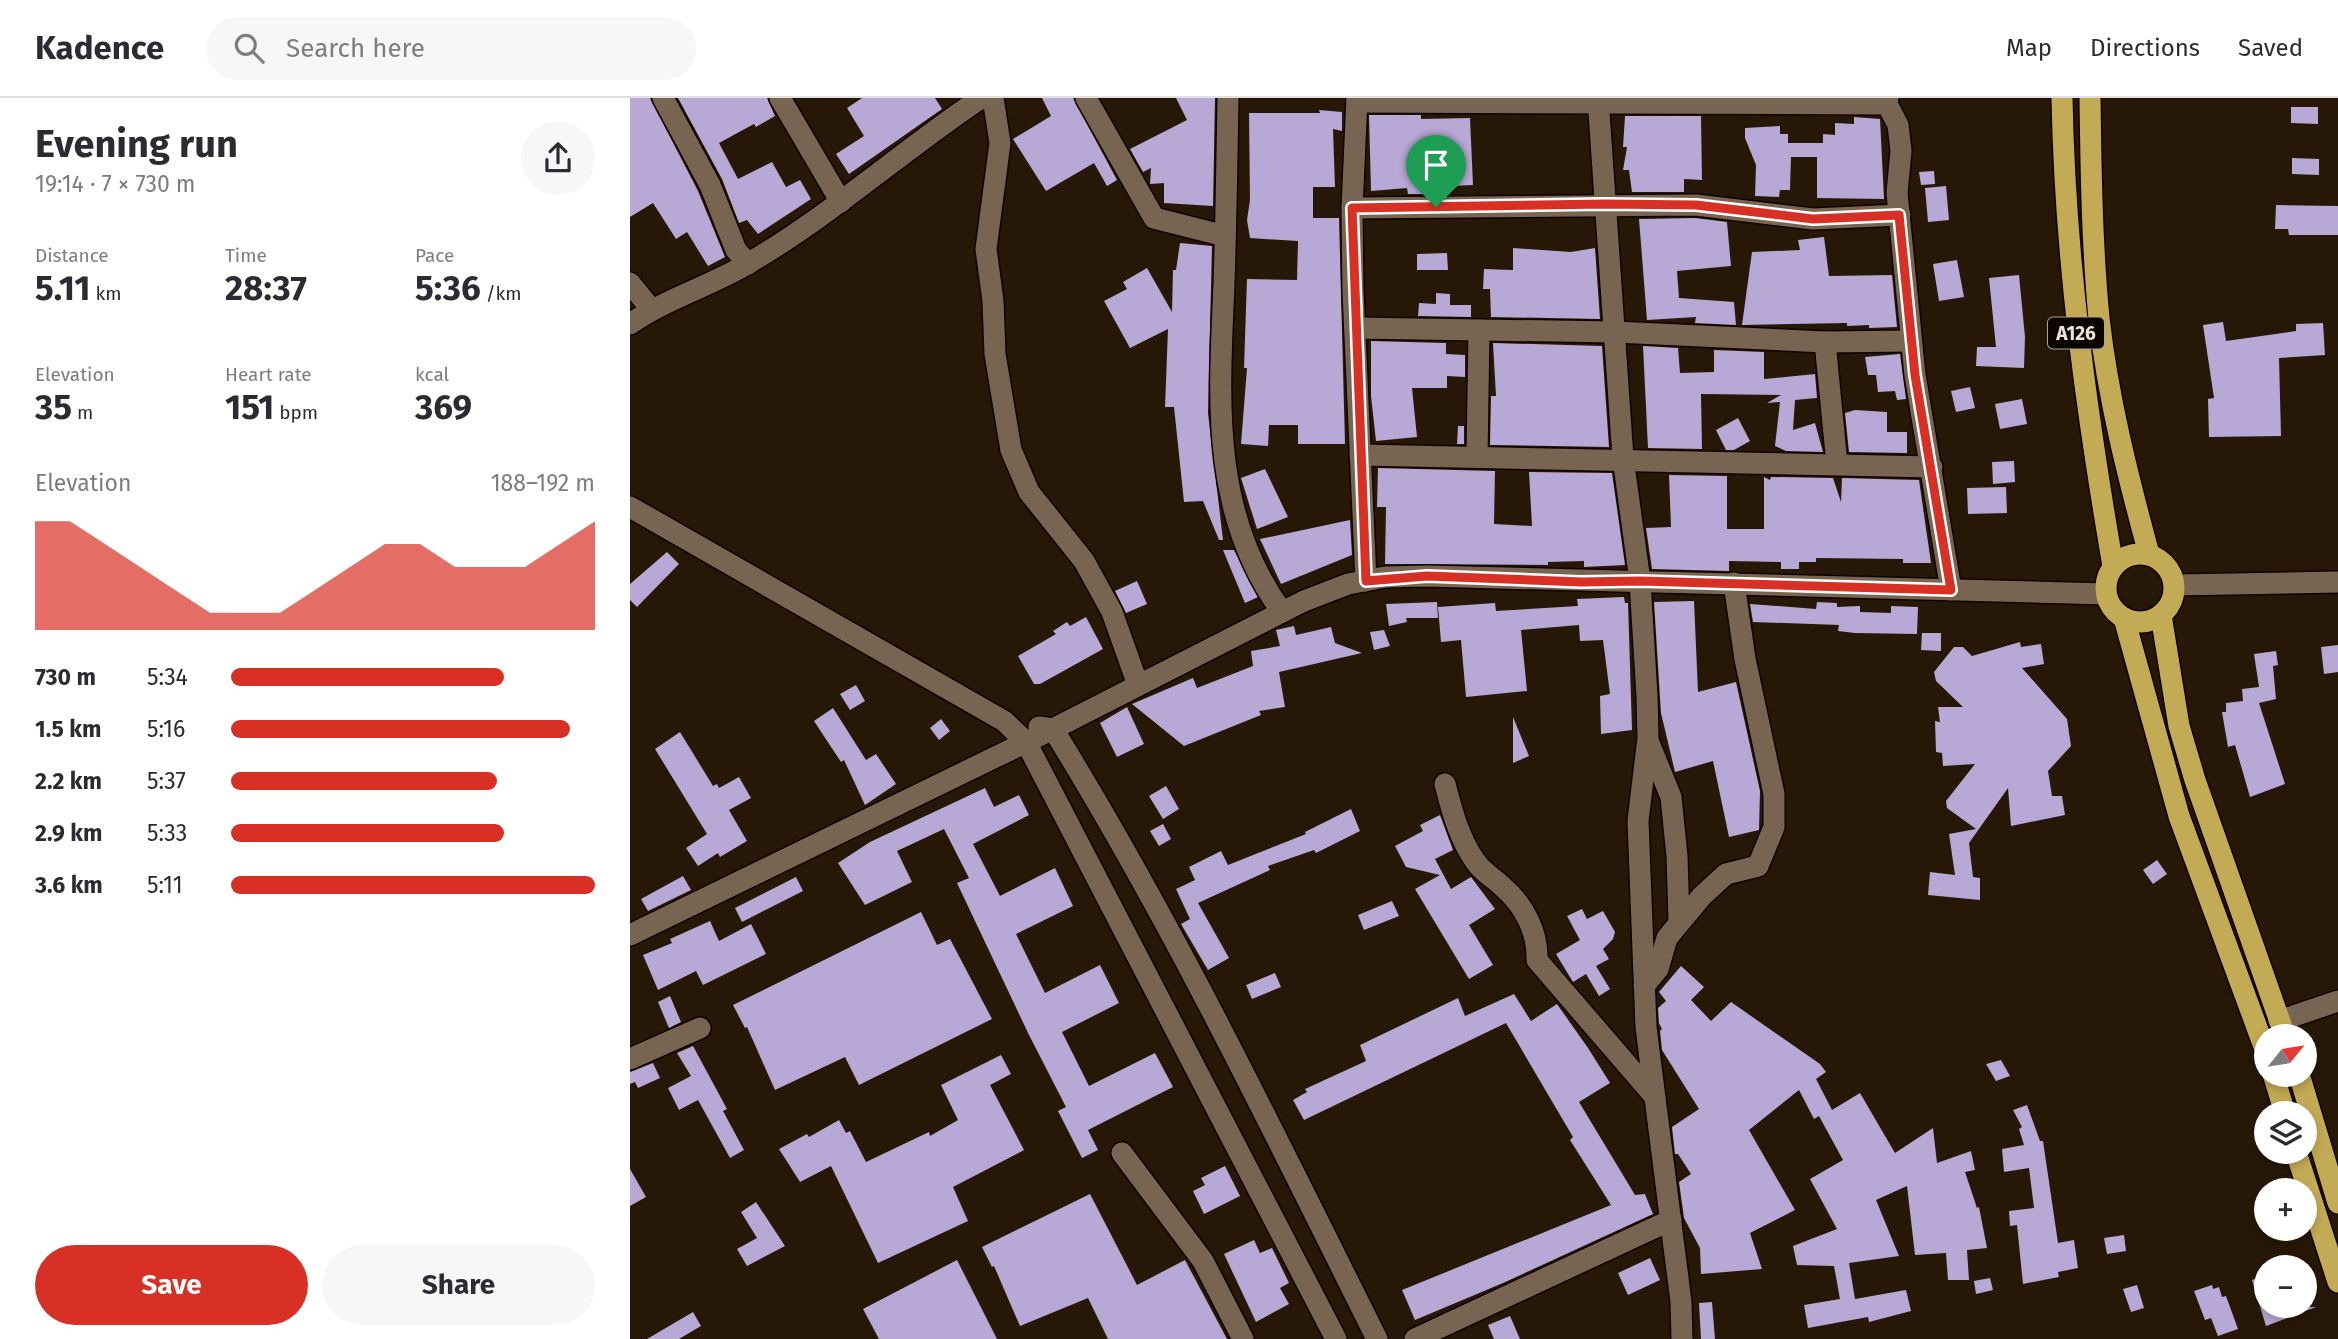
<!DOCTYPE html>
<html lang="en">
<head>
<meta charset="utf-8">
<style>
	body { margin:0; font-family:"Fira Sans",sans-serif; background:#f7f7f7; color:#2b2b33; height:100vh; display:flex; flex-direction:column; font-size:26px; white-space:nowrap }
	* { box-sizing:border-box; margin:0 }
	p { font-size:23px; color:#7c7c81 }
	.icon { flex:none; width:38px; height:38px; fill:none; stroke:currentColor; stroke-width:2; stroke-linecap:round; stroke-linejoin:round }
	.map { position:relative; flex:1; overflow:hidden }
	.sheet { display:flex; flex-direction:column; background:#fff; width:630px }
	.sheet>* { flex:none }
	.needle { width:46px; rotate:60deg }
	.buttons { position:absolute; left:1624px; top:926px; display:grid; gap:14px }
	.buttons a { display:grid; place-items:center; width:63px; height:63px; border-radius:50%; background:#fff; box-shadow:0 4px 10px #0003; font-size:35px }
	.pin { position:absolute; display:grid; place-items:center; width:60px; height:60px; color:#fff; margin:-72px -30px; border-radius:50% 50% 50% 0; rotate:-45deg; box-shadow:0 0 7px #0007 }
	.pin .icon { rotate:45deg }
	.round { display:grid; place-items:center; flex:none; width:74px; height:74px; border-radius:37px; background:#f7f7f7 }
	.overview { display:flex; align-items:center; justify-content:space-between; height:119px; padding:0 35px }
	h1 { font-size:38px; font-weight:700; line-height:52px }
	.stats { display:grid; grid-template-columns:repeat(3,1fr); gap:10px; height:119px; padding:7px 35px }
	.stats div { display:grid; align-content:center }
	.stats b { font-size:35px; font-weight:700 }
	.stats small { font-size:19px; font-weight:400 }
	.stats p { font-size:19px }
	.chart { height:196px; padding:14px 35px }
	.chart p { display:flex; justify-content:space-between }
	.chart svg { width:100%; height:126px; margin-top:7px; fill:#d93025; opacity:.7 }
	.action { display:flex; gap:14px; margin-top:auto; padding:14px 35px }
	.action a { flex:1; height:80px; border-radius:42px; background:#d93025; color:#fff; font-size:28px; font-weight:700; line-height:80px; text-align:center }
	.action a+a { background:#f7f7f7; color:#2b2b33 }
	ul { padding:0 35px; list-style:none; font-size:23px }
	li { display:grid; grid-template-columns:112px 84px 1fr; align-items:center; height:52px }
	li i { height:18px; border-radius:9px; background:#d93025 }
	header { display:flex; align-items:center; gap:42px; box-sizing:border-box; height:98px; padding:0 35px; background:#fff; border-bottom:2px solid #e1e1e2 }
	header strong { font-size:33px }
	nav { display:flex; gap:38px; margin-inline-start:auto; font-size:24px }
	.search { width:490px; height:63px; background:#f7f7f7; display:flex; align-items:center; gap:18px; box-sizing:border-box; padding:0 24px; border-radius:38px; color:#7c7c81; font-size:26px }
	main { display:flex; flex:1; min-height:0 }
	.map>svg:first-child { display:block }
	.building { fill:#b7a8d5 }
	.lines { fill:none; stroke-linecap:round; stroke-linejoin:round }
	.minor-casing { stroke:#0f0300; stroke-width:24 }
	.highway-casing { stroke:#0f0300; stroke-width:24 }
	.minor { stroke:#786551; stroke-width:21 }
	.highway { stroke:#c3aa54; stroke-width:21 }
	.route-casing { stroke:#fff; stroke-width:14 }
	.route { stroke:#d93025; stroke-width:9 }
	.labels { text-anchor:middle; stroke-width:7; stroke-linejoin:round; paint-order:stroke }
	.shield { fill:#0b0501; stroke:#aba198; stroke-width:2 }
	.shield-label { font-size:19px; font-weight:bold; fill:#efe4d9 }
</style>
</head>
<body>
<header>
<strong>Kadence</strong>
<div class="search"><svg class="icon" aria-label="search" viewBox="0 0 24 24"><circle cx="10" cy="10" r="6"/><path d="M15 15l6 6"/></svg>Search here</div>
<nav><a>Map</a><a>Directions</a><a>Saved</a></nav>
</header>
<main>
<section class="sheet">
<div class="overview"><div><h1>Evening run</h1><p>19:14 · 7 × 730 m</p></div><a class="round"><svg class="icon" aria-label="share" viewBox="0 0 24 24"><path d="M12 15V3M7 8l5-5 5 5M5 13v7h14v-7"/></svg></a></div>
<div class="stats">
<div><p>Distance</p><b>5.11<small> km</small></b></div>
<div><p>Time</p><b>28:37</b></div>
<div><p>Pace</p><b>5:36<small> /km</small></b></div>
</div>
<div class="stats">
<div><p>Elevation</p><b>35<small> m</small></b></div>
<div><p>Heart rate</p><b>151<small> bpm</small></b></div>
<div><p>kcal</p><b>369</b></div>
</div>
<div class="chart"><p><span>Elevation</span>188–192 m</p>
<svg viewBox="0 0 160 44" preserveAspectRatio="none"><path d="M0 44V6L10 6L20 14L30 22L40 30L50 38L60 38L70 38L80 30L90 22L100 14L110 14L120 22L130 22L140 22L150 14L160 6V44z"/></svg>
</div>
<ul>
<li><b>730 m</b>5:34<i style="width:75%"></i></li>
<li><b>1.5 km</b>5:16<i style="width:93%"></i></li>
<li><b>2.2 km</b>5:37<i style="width:73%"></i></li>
<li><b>2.9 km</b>5:33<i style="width:75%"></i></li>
<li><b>3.6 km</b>5:11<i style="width:100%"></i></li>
</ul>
<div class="action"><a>Save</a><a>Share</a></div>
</section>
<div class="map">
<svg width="1708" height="1241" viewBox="0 0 1708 1241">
	<rect width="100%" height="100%" fill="#271706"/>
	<g class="building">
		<path d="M0 0H20L68 93 95 159 78 168 57 134 46 141 23 105 0 119Z"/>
		<path d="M48 0H137L145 18 126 29 124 26 89 45 108 81 142 64 156 89 170 82 181 101 128 136 117 122 109 125 92 81Z"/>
		<path d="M232 0H305L312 11 219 76 206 56 234 38 217 10Z"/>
		<path d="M412 0H443L487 82 477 88 464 65 416 93 383 41 421 18Z"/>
		<path d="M546 0H585L583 108 534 105V85L520 86 521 70 513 74 500 51 557 22Z"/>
		<path d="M1661 9H1688V26L1661 25Z"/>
		<path d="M689 12 712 14V33L703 31 705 89H683V120H709L715 346H668V327H639L638 348 611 346 617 270H614L617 181 667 182 668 143 620 140 617 122 620 102 619 15H690Z"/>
		<path d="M739 17H791V21L840 20 843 87 796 89V96H778L777 90 741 93Z"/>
		<path d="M995 18H1071L1072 82 1054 81V94H1002L999 72H993L997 49H993Z"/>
		<path d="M1224 19 1250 21 1254 101 1187 100V59H1161L1160 92H1150L1149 99 1125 98 1126 67 1115 40V30L1150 28V36H1158V45H1193V36L1205 37V25L1224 26Z"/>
		<path d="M1662 60 1689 61V77L1662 76Z"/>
		<path d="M1304 73 1305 86 1291 87 1289 74Z"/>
		<path d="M1316 88 1319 122 1298 124 1295 90Z"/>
		<path d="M1646 107 1708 108V137H1659L1658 131H1645Z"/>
		<path d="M1065 120 1097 124 1101 168 1047 173 1049 200 1104 204 1106 227 1065 225 1066 219 1017 222 1009 121Z"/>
		<path d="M1194 139 1199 178 1262 177 1267 229 1239 230V227L1217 228V225L1112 227 1122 154 1170 152 1168 142Z"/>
		<path d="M550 145 582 148 578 315 593 442H589L573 403 554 404 544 309H535L538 231 500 250 474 203 497 191 493 184 517 170 542 214 543 172H546Z"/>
		<path d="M883 150 941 154 965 150 970 221 861 219 860 191H853L854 171 883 172Z"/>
		<path d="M817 155 818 172H787V156Z"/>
		<path d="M1327 162 1334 199 1309 203 1303 166Z"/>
		<path d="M1389 177 1395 239 1394 270 1346 268 1347 249H1366L1359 180Z"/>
		<path d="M806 195 820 196V207H841V219L788 218 789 205 806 206Z"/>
		<path d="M1593 224 1596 243 1666 233V226L1693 225 1695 257 1649 260 1651 338 1579 339 1578 301 1584 300 1573 227Z"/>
		<path d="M741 243 816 245V256L835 257V279L817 278V290H782L787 339 746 343 741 298Z"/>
		<path d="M863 245 972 248 979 349 860 347 861 298H866Z"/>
		<path d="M1013 248 1048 250 1050 275 1084 274V252L1134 254V281L1185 276 1187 300 1165 302 1163 332 1185 325 1193 354 1156 353 1145 348 1150 304 1137 305 1151 297 1071 296 1072 351 1018 350Z"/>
		<path d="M1270 256 1276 301 1267 302 1265 293 1248 294 1246 277H1238L1235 259Z"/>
		<path d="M1340 289 1345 310 1326 314 1321 293Z"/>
		<path d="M1392 301 1397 326 1370 331 1365 306Z"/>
		<path d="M1225 312 1257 314V334H1277V355L1219 354 1215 315Z"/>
		<path d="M1108 320 1120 343 1104 352H1096L1086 332Z"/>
		<path d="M828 328H834V346H827Z"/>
		<path d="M1384 363 1385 384 1363 386 1362 364Z"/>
		<path d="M748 370 865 373 864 426 902 428 899 374 982 375 995 467 954 469V463L918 464V467L755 466 756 409H747Z"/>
		<path d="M635 371 658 419 627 431 611 380Z"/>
		<path d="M1039 377 1097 378V431H1134V379L1140 382 1141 379 1203 380 1211 404 1212 380 1289 382 1301 465H1273V461L1186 460V464H1169V471H1151V464L1099 463V473L1022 471 1016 430 1041 429Z"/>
		<path d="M1376 389 1377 415 1338 416 1337 390Z"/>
		<path d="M720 422 722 457 651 486 630 441Z"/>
		<path d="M593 452H604L628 499 615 505Z"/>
		<path d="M37 454 49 466 7 509 0 502V486Z"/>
		<path d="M507 483 517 506 496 515 485 493Z"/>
		<path d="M994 499 995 505H998L1002 632 971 636 970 598 980 596 973 542 950 543 949 527 891 532 897 593 836 599 831 542 811 544 808 509 865 505 866 513 948 508 947 501Z"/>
		<path d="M1064 503 1068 594 1106 584 1130 693 1129 732 1099 739 1083 663 1045 674 1031 615 1024 504Z"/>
		<path d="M807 504 808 520H776L777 524 759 528 756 506Z"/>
		<path d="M1187 504 1207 505V509L1230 508V514L1261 515V508L1288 509 1287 536 1225 535 1208 533 1209 527 1123 524 1120 506 1186 511Z"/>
		<path d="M456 519 473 551 410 586H404L388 558 426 536 423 533 437 524 440 528Z"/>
		<path d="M664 528 666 537 701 529 705 545 732 555 649 574 655 609 629 613 631 617 554 648 502 606 563 580 567 590 623 568 621 553 650 548 646 532Z"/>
		<path d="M754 532 760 548 744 552 740 534Z"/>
		<path d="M1292 535H1311V553L1291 552Z"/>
		<path d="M1390 544 1391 549 1411 546 1414 566 1392 570 1437 621 1441 648 1418 673 1422 698H1432L1435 717 1381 728 1378 690 1339 745 1343 779 1350 780V802L1298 797 1300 774 1325 777 1319 736 1346 731 1317 710 1316 703 1345 666 1313 668 1312 655 1306 654 1305 623 1310 624 1308 609H1333L1306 583 1304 574 1324 549H1333L1342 558Z"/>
		<path d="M1708 547V574L1694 576 1691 549Z"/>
		<path d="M1646 553 1648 567 1643 568 1646 601 1629 605 1655 686 1620 699 1605 647 1598 649 1592 614H1596V605L1613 603 1612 591 1629 589 1624 556Z"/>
		<path d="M226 587 235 603 220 612 210 596Z"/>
		<path d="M497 609 514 646 487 659 470 625Z"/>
		<path d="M203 610 236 662 246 656 266 686 235 707 214 662 211 664 184 623Z"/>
		<path d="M883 619 899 658 883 665Z"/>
		<path d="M311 621 320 633 309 642 300 630Z"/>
		<path d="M50 634 83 688 87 686 89 690 109 679 121 700 99 712 117 743 90 759 88 755 68 768 56 750 77 736 25 651Z"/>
		<path d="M536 688 549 711 533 721 519 698Z"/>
		<path d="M355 690 364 709 389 697 399 717 343 746 370 798 425 770 443 808 386 836 415 895 470 867 489 905 432 934 459 988 525 955 543 989 458 1032 468 1052 452 1060 428 1013 436 1009 399 937 327 785 339 780 314 731 267 753 282 784 235 807 208 765 240 744Z"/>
		<path d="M721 711 730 733 686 755 684 752 638 768 640 772 568 805 599 860 578 872 551 826 560 821 546 791 565 782 559 769 591 753 598 767 676 736 675 734Z"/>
		<path d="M810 717 823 752 805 761 821 791 841 779 865 811 839 827 863 867 839 881 785 791 810 777 776 769 765 748 793 733 790 727Z"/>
		<path d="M533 726 541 741 529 748 520 733Z"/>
		<path d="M1527 762 1537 776 1523 786 1513 772Z"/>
		<path d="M53 778 61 792 18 813 11 801Z"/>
		<path d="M166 779 173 793 112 824 105 810Z"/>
		<path d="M762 803 769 818 734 832 728 817Z"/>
		<path d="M952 811 957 821 973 813 985 834 983 841 973 851 979 861 966 868 980 891 969 898 956 876 943 884 926 856 950 842 937 818Z"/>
		<path d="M291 814 307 847 320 841 362 921 229 987 215 959 145 992 117 929 115 930 103 907Z"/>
		<path d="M80 823 89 843 121 826 136 856 73 887 66 873 28 892 13 857 42 845 40 841Z"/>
		<path d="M1051 868 1074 889 1061 902 1081 923 1101 904 1190 966 1196 974 1186 981 1202 1012 1230 995 1265 1055 1303 1030 1307 1065 1341 1053 1345 1072 1335 1074 1347 1110 1349 1109 1357 1150 1337 1152 1339 1182H1318L1316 1155 1285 1157 1277 1088 1246 1102 1269 1158 1219 1165 1225 1201 1276 1192 1281 1213 1239 1224 1238 1219 1178 1230 1174 1207 1210 1201 1204 1168 1167 1167 1163 1148 1207 1131 1180 1081 1213 1062 1189 1018 1184 1021 1169 992 1119 1032 1165 1112 1120 1135 1132 1171 1071 1176 1070 1150 1054 1120 1049 1084 1061 1076 1048 1056H1045L1042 1029 1069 1011 1032 952 1030 933 1032 931 1029 925 1028 910 1036 903 1029 894Z"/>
		<path d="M645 875 651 889 622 901 616 887Z"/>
		<path d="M884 896 901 923 927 906 958 950 980 985 949 1004 1005 1097 1015 1096 1023 1116 873 1185 785 1222 772 1192 981 1107 940 1042 943 1039 876 925 674 1022 663 1002 677 994 675 991 736 963 730 947 828 900 835 918Z"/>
		<path d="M40 898 51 924 39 930 28 904Z"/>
		<path d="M63 948 97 1011 93 1013 114 1052 100 1060 68 1002 49 1012 38 990 61 978 47 955Z"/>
		<path d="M371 957 381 976 360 987 394 1052 323 1089 338 1123 248 1165 201 1068 170 1084 149 1051 177 1036 179 1039 209 1022 216 1035 220 1033 236 1064 299 1034 300 1038 328 1022 311 987Z"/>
		<path d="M1371 962 1380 978 1366 983 1356 966Z"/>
		<path d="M23 965 30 980 8 990 5 984 0 986V974Z"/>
		<path d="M1397 1007 1410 1043H1413L1428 1145 1444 1142 1448 1170 1428 1174 1429 1179 1393 1186 1387 1127 1380 1128 1379 1113 1404 1110 1399 1070 1374 1074 1372 1051 1394 1047 1389 1031 1392 1029 1383 1012Z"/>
		<path d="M595 1068 610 1098 574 1116 563 1093 575 1087 571 1080Z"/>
		<path d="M0 1071 16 1099 0 1108Z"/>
		<path d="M460 1096 507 1187 555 1162 597 1241H478L458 1200 390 1228 364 1168 362 1169 352 1149Z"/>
		<path d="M126 1104 155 1148 117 1168 107 1151 127 1140 111 1114Z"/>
		<path d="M1494 1137 1496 1153 1477 1156 1474 1140Z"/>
		<path d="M624 1142 630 1155 642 1150 659 1185 650 1190 659 1206 626 1224 594 1156Z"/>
		<path d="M1020 1160 1030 1182 998 1197 988 1175Z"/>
		<path d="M327 1162 367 1241H249L233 1211Z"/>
		<path d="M1636 1177V1208L1686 1209 1636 1228 1622 1182Z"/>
		<path d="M1360 1180 1363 1192 1346 1196 1344 1183Z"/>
		<path d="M1507 1187 1514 1210 1501 1214 1493 1191Z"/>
		<path d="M1582 1187 1583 1191 1589 1189 1592 1199 1596 1198 1608 1231 1588 1238 1581 1220 1575 1222 1564 1193Z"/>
		<path d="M1082 1204 1085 1241H1071L1069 1205Z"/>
		<path d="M63 1214 71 1228 49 1241H17Z"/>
		<path d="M880 1218 890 1241H864L858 1227Z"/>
	</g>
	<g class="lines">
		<defs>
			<g id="minor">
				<path d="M33 0 80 87 106 152 118 166"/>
				<path d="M150 0 211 104"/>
				<path d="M363 0 370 45 356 151 363 203 365 256 381 352 399 394 454 463 482 514 508 587"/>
				<path d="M456 0 524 120 595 138"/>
				<path d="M598 0C597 62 596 124 594 186 589 302 580 415 652 514"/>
				<path d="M727 0 722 110 723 193 736 483"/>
				<path d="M968 0 993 360 1010 483 1017 598 1018 640 1008 723 1016 929 1051 1204 1052 1241"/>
				<path d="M1258 0 1257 6 1268 27 1271 53 1267 95 1285 277 1321 492"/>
				<path d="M727 4 1257 6"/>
				<path d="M722 110 1066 107 1183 121 1270 117"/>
				<path d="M0 185 21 211"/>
				<path d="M0 226C37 200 81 188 119 165 201 117 272 53 351 0"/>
				<path d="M725 230 985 234 1195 244 1281 243"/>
				<path d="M1195 244 1207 366"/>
				<path d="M730 357 1302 369"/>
				<path d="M847 359 849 232"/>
				<path d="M0 409 374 623 396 644 706 1241"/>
				<path d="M1545 487 1708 484"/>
				<path d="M409 629 423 631C544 827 644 1035 747 1241"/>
				<path d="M1019 645 1041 699 1047 758 1049 823"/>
				<path d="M815 686C822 713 829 740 845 763 852 774 864 780 873 789 894 807 908 834 907 862L1025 999"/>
				<path d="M0 837 423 631 674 503 718 486 755 479 797 478 1476 496"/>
				<path d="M1014 888 1028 871 1037 840 1072 798 1096 776 1128 768 1144 729V696L1115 561 1104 485"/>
				<path d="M1649 923 1708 903"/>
				<path d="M0 961 70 930"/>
				<path d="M492 1055 573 1163 613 1241"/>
				<path d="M785 1241 1041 1122"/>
			</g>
			<g id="highway">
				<path d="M1432 0C1435 160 1456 311 1483 468"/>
				<path d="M1460 0C1461 74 1462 147 1469 220 1478 300 1498 379 1519 456"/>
				<circle cx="1510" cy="490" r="34"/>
				<path d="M1531 517 1549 628 1565 682 1655 938"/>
				<path d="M1494 520 1549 718 1636 954"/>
				<path d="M1643 976 1655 1015"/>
				<path d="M1669 976 1708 1105"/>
				<path d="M1666 1054 1708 1184"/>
			</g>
		</defs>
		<use href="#minor" class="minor-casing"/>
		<use href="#highway" class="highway-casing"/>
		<use href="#minor" class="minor"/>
		<use href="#highway" class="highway"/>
	</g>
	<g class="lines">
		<defs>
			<path id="route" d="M974 106 1066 107 1183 121 1269 117 1285 277 1321 492 1010 483 951 484 797 478 736 483 722 110Z"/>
		</defs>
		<use href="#route" class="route-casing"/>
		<use href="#route" class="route"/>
	</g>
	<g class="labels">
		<rect class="shield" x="1418" y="219.5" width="56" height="31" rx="5"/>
		<g class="shield-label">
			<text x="1446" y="242">A126</text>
		</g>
	</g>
</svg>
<div class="buttons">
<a><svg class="needle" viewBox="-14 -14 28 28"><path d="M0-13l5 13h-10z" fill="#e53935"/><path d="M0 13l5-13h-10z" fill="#7c7c81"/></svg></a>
<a><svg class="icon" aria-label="layers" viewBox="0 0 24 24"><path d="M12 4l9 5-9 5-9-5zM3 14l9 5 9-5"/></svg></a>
<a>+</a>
<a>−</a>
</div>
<div class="pin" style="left:806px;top:109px;background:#1e9e55"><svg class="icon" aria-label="arrive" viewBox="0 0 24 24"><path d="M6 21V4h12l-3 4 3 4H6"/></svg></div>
</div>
</main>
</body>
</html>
